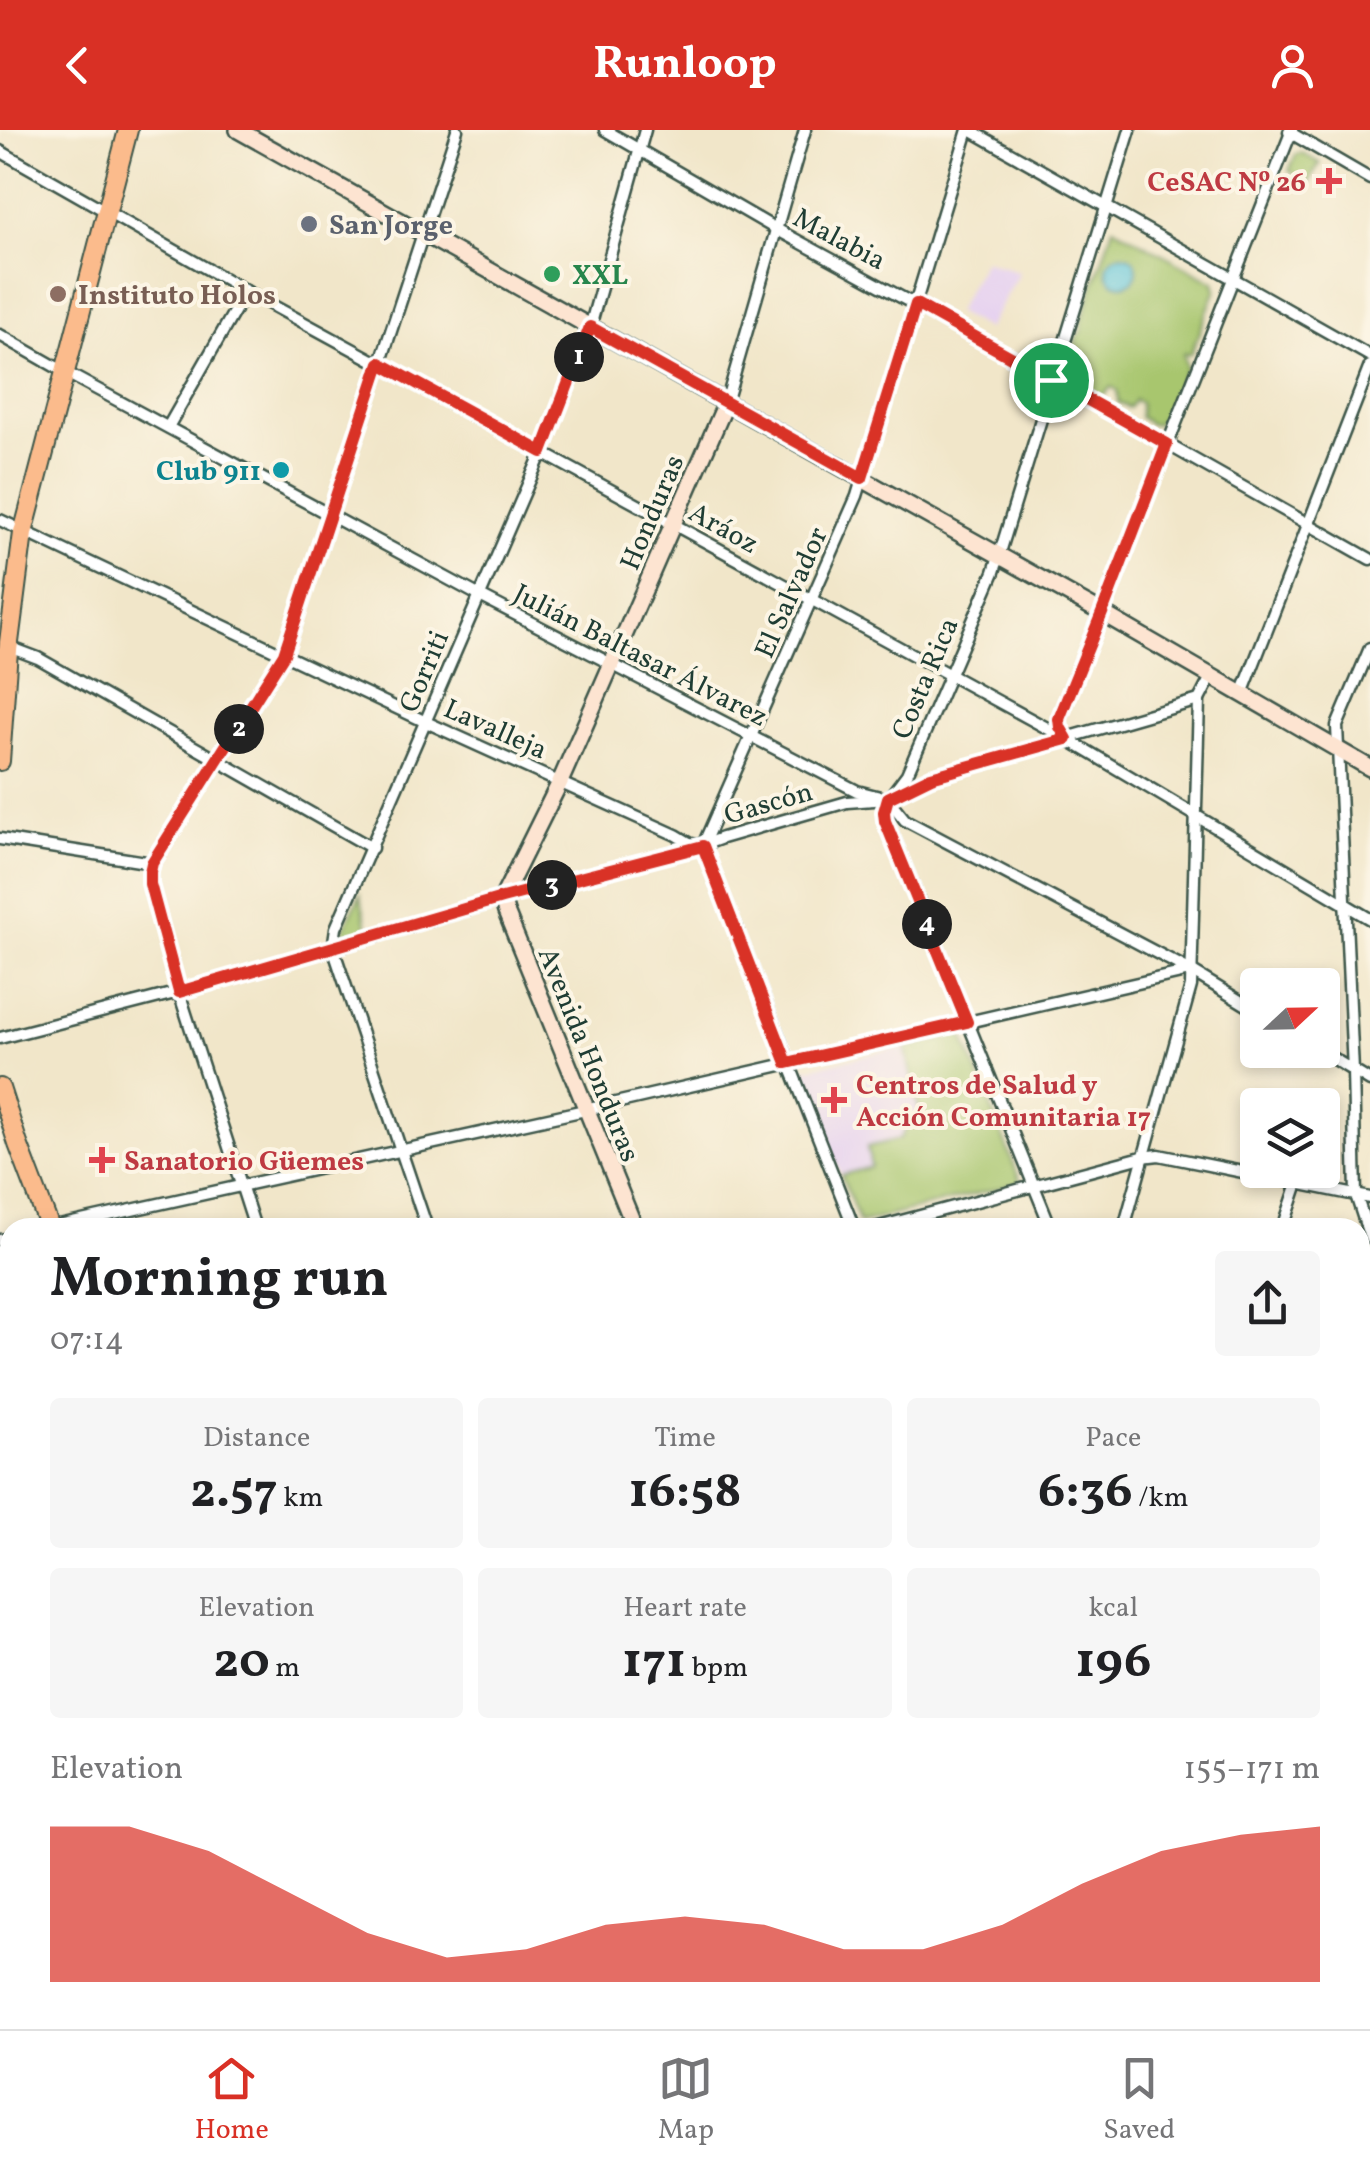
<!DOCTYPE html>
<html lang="en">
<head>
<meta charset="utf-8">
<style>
	body { margin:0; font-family:Vollkorn,serif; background:#f6f6f6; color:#202124; height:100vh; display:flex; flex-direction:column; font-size:38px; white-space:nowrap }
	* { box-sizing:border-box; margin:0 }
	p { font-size:32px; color:#757577 }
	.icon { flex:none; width:55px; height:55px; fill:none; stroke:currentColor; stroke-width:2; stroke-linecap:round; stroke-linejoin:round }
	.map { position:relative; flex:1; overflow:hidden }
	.panel { position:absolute; left:0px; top:1088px; width:1370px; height:812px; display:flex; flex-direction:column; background:#fff; border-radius:30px 30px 0 0; box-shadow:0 5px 15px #0003 }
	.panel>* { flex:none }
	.needle { width:65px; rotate:68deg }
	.controls { position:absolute; left:1240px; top:838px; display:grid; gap:20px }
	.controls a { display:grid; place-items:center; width:100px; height:100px; border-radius:10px; background:#fff; box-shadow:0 5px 15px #0003; font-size:50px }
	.pin { position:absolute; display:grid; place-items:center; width:85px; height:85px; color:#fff; margin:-42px; border:5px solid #fff; border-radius:50%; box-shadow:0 2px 10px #0007 }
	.km { position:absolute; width:50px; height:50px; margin:-25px; border-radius:50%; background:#222; color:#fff; font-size:28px; line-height:50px; text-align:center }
	.round { display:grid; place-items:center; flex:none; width:105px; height:105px; border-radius:10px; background:#f6f6f6 }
	.overview { display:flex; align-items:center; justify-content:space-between; height:170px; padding:0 50px }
	h1 { font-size:55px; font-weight:700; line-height:75px }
	.figures { display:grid; grid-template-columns:repeat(3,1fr); gap:15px; height:170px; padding:10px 50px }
	.figures div { display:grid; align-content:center; border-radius:10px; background:#f6f6f6; text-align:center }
	.figures b { font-size:50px; font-weight:700 }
	.figures small { font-size:28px; font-weight:400 }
	.figures p { font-size:28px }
	.chart { height:280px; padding:20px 50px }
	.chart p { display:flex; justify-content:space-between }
	.chart svg { width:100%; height:180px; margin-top:10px; fill:#d93025; opacity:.7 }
	header { display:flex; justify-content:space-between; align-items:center; height:130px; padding:0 50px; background:#d93025; color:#fff; font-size:45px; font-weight:700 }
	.tab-bar { display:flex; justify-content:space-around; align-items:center; height:140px; border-top:2px solid #e0e0e0; background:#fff; font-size:28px; color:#757577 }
	.tab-bar a { display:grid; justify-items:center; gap:5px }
	.tab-bar .current { color:#d93025 }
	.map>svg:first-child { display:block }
	.built { fill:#e6d2f0 }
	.green { fill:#a8c66e; stroke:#648251; stroke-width:2.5 }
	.water { fill:#5dc5d9; stroke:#3e8186; stroke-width:2.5 }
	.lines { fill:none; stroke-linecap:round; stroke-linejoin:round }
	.street-casing { stroke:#3e564a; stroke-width:15 }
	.secondary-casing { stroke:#3e564a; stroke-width:20 }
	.primary-casing { stroke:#3e564a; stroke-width:22 }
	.street { stroke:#fff; stroke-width:10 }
	.secondary { stroke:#fde4d1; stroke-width:15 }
	.primary { stroke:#fbbb8c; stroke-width:18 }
	.route-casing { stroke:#fff; stroke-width:20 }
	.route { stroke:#d93025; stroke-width:12 }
	.health-dot { fill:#e0444e; stroke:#fcf5e5; stroke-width:4 }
	.worship-dot { fill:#6b7280; stroke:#fcf5e5; stroke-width:4 }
	.leisure-dot { fill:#2e9e5b; stroke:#fcf5e5; stroke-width:4 }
	.education-dot { fill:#8d6e63; stroke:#fcf5e5; stroke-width:4 }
	.culture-dot { fill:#0f9aa8; stroke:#fcf5e5; stroke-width:4 }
	.labels { text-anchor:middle; stroke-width:8; stroke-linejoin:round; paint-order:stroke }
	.health-label { font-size:28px; font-weight:bold; fill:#be3a42; stroke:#fcf5e5; text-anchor:start }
	.worship-label { font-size:28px; font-weight:bold; fill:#5b616d; stroke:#fcf5e5; text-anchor:start }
	.street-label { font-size:28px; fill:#1f3d34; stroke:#fcf5e5 }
	.leisure-label { font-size:28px; font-weight:bold; fill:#27864d; stroke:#fcf5e5; text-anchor:start }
	.education-label { font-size:28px; font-weight:bold; fill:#785e54; stroke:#fcf5e5; text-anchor:start }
	.culture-label { font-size:28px; font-weight:bold; fill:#0d838f; stroke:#fcf5e5; text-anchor:end }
</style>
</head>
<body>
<header><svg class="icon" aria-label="back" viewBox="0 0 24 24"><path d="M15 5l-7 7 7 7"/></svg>Runloop<svg class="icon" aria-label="person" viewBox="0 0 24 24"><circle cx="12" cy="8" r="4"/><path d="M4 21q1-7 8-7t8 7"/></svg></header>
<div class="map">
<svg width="1370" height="1899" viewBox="0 0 1370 1899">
	<rect width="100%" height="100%" fill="#fcf5e5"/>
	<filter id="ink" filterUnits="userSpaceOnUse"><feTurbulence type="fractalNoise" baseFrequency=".01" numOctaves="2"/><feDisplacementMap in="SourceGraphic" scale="20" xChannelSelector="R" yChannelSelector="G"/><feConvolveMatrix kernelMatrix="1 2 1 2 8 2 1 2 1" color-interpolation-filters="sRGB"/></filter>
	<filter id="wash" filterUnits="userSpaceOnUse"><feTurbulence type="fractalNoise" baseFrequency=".0048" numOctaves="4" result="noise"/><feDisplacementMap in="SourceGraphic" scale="40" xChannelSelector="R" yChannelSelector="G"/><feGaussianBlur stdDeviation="2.25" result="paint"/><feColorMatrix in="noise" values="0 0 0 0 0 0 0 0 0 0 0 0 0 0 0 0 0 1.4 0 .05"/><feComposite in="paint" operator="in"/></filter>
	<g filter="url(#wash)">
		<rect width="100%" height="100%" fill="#f1e6c9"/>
		<g class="built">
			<path d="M984 130 1019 142 987 199 956 182Z"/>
			<path d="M905 917 922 994 900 1009 867 1017 871 1037 841 1045 797 941Z"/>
			<path d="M10 1391V1480L0 1483V1395Z"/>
		</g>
		<g class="green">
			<path d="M1301 23 1320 33 1309 52 1289 41 1296 24Z"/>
			<path d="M1113 97 1214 152 1216 159 1191 223 1187 225 1184 223 1183 225 1186 237 1166 285 1156 294H1150L1140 287V273L1135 270 1129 278 1118 273 1117 260 1111 257 1104 264 1098 265 1066 247 1077 206 1082 201 1081 193Z"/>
			<path d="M360 765 368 799 341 805Z"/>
			<path d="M962 904 1021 1053 860 1093 841 1045 871 1037 867 1017 900 1009 907 997 922 993 905 917Z"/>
			<path d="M1363 1725 1370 1726V1761L1360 1789V1734Z"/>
		</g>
		<circle class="water" cx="1122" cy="140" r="15"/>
	</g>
	<g filter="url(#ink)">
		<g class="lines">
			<defs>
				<g id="street">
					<path d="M605 0 776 99 1075 262 1370 429"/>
					<path d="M970 0 1370 226"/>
					<path d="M1289 2 1370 49"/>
					<path d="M0 21 246 161 1067 609 1370 789"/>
					<path d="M0 205 63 241 480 466 857 661 888 669 905 690 1191 841 1258 882"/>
					<path d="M726 273 805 0"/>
					<path d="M168 297 246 161"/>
					<path d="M0 390 426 592 676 705 691 714 697 715"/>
					<path d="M1370 518 1337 596 1353 941 1356 1065 1370 1108"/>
					<path d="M4 520H17L38 528 372 718"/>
					<path d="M1242 564 1370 236"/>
					<path d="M1066 608 1060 597 1059 589 1292 0"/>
					<path d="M0 709 152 733"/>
					<path d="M0 908 179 862 502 769 703 715 722 708 847 672 888 669 916 652 931 647 1199 570"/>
					<path d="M1319 920 1370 951"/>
					<path d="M50 1098 585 980 1190 841"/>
					<path d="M255 1098 179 862 150 754V742L152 733 285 524 457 0"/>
					<path d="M427 1098 333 818 336 798 542 322 590 197 645 0"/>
					<path d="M854 1098 703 715 857 366 968 0"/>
					<path d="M875 1098 1142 1027 1159 1025 1370 1068"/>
					<path d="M1051 1098 884 685 888 669 907 644 994 442 1130 0"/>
					<path d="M1124 1098 1191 856 1199 570 1211 547"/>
					<path d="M1283 1098 1298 1053"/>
					<path d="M0 1110 10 1108"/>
					<path d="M1360 1430 1370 1401"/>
					<path d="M1360 1437 1370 1440"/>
					<path d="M1360 1580 1370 1584"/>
					<path d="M0 1664 10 1663"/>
					<path d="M1360 1725 1370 1696"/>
					<path d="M1360 1801 1370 1774"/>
					<path d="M0 1881 10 1877"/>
					<path d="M103 1890V1899"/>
					<path d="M522 1890 525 1899"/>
					<path d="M713 1890 716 1899"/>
					<path d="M886 1890 936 1899"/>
					<path d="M730 1899 834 1890"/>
					<path d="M848 1899 851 1890"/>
					<path d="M1045 1899 1048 1890"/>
					<path d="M1196 1899 1199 1890"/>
					<path d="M1313 1899 1315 1890"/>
				</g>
				<g id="secondary">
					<path d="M238 0 1102 483 1370 638"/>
					<path d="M635 1098 506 782 502 769 560 652 726 273"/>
					<path d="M1360 1244 1370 1246"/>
					<path d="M0 1321 10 1318"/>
					<path d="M0 1495 10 1491"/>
					<path d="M1360 1857 1370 1859"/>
				</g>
				<g id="primary">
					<path d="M0 631 8 520 23 403 128 0"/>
					<path d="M0 958 18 1014 50 1098"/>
					<path d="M342 1890 345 1899"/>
				</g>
			</defs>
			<use href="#street" class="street-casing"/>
			<use href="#secondary" class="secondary-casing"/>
			<use href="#primary" class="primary-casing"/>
			<use href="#street" class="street"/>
			<use href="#secondary" class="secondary"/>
			<use href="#primary" class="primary"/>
		</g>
	</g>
	<g class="lines" filter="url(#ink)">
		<defs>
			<path id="route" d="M916 174 1167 314 1102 483 1059 589 1060 597 1067 609 931 647 888 668 884 682 885 691 967 892 787 933 703 716 502 768 179 862 150 754V742L152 733 284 524 380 233 542 322 590 197 862 348Z"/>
		</defs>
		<use href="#route" class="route-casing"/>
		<use href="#route" class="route"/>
	</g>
	<g class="health-dot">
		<path d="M1324 36h10v10h10v10h-10v10h-10v-10h-10v-10h10z"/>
		<path d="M829 955h10v10h10v10h-10v10h-10v-10h-10v-10h10z"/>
		<path d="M97 1015h10v10h10v10h-10v10h-10v-10h-10v-10h10z"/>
	</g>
	<circle class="worship-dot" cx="309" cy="94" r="10"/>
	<circle class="leisure-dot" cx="552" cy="144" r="10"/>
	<circle class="education-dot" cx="58" cy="164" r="10"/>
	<circle class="culture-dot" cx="281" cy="340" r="10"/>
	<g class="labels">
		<g class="health-label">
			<text x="1306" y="61" text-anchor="end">CeSAC Nº 26</text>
			<text x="856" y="964">Centros de Salud y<tspan x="856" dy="32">Acción Comunitaria 17</tspan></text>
			<text x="124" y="1040">Sanatorio Güemes</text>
		</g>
		<g class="worship-label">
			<text x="329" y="104">San Jorge</text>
		</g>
		<g class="street-label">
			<text transform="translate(840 108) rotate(28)" y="10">Malabia</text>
			<text transform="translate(651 382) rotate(-67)" y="10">Honduras</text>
			<text transform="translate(724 397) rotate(29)" y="10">Aráoz</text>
			<text transform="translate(790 462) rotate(-66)" y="10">El Salvador</text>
			<text transform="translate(641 524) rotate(27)" y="10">Julián Baltasar Álvarez</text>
			<text transform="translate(423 541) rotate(-67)" y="10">Gorriti</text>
			<text transform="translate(924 548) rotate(-67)" y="10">Costa Rica</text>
			<text transform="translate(496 598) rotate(24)" y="10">Lavalleja</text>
			<text transform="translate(768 672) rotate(-16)" y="10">Gascón</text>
			<text transform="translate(590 924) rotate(68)" y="10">Avenida Honduras</text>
		</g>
		<g class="leisure-label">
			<text x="572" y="154">XXL</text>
		</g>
		<g class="education-label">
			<text x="78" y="174">Instituto Holos</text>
		</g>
		<g class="culture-label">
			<text x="261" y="350">Club 911</text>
		</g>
	</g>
</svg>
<div class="controls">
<a><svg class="needle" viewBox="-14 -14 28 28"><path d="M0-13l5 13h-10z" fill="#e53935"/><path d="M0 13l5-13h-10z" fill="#757577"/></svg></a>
<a><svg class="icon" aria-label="layers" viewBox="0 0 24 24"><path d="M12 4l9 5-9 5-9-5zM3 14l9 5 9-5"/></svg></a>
</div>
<div class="pin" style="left:1051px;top:250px;background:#1e9e55"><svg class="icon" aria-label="arrive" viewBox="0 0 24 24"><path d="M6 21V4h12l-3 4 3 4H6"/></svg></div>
<b class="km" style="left:579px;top:227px">1</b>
<b class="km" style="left:239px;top:599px">2</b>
<b class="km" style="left:552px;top:755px">3</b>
<b class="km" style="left:927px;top:794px">4</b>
<section class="panel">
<div class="overview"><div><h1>Morning run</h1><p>07:14</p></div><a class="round"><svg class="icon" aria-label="share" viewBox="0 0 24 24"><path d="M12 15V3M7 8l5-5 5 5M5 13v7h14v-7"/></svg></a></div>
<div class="figures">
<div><p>Distance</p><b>2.57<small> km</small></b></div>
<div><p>Time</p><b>16:58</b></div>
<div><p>Pace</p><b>6:36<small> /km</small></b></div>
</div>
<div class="figures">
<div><p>Elevation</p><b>20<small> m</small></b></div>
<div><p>Heart rate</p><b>171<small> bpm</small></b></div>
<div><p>kcal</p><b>196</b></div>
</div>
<div class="chart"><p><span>Elevation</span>155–171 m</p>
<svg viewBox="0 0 160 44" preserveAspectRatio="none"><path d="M0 44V6L10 6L20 12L30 22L40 32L50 38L60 36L70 30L80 28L90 30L100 36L110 36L120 30L130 20L140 12L150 8L160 6V44z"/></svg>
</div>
</section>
</div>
<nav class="tab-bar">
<a class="current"><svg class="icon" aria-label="home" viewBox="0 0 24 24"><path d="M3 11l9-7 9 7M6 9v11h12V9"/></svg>Home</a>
<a><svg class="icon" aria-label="map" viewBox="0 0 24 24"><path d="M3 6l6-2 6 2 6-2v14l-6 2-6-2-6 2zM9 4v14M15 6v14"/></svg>Map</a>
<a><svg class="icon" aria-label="saved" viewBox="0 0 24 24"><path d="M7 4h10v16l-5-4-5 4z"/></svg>Saved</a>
</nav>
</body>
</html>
